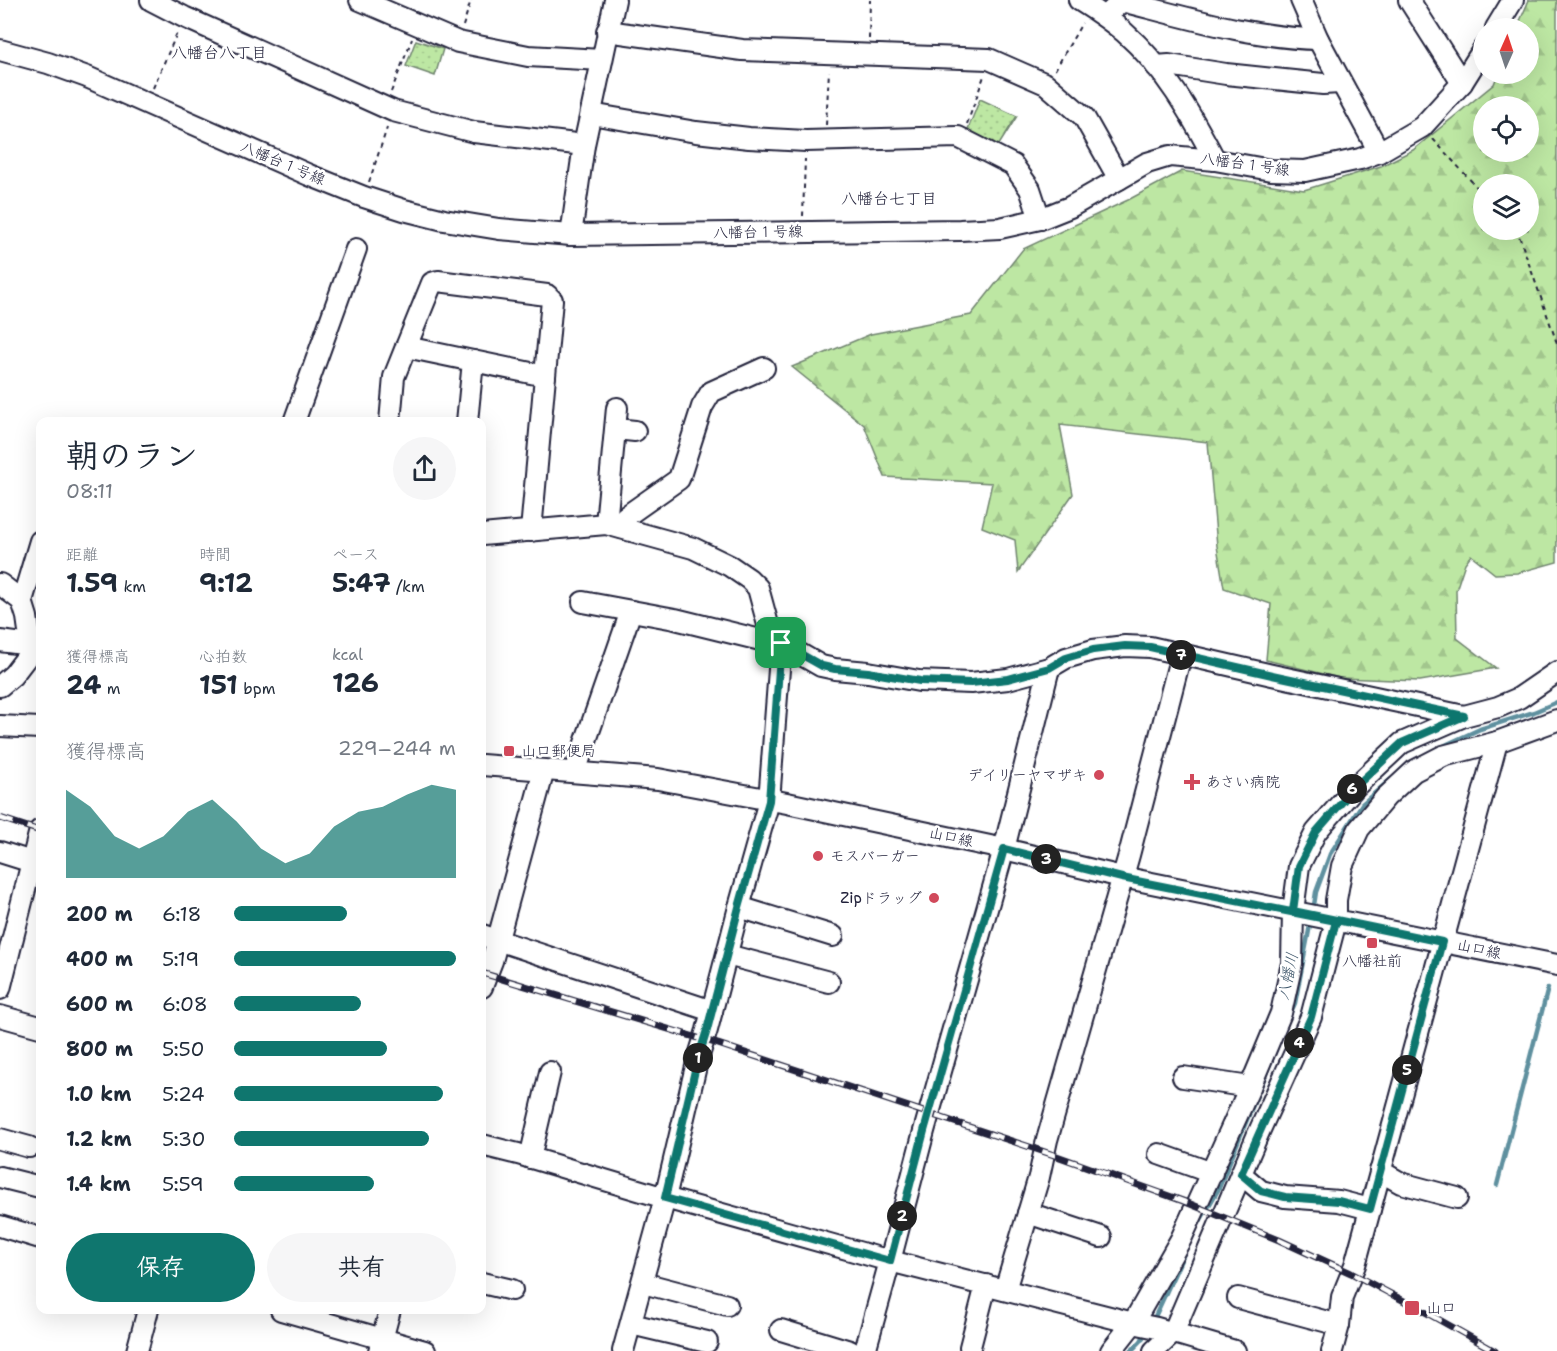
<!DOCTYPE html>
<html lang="ja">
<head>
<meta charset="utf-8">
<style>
	body { margin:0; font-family:"Shantell Sans","Klee One",sans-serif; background:#f6f6f7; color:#1f2937; height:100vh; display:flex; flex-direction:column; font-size:22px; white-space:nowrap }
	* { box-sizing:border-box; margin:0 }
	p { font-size:20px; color:#747a83 }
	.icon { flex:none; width:33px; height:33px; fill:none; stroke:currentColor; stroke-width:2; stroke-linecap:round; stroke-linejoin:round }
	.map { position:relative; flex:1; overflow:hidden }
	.sheet { position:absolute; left:36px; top:417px; width:450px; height:897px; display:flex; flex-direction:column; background:#fff; border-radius:12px; box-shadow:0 6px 24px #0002 }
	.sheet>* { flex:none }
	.needle { width:39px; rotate:3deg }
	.buttons { position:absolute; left:1473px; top:18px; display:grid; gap:12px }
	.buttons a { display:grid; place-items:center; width:66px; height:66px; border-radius:50%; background:#fff; box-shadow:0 6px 24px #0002; font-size:30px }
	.pin { position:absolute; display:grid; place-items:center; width:51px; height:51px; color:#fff; margin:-26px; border-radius:12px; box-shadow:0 3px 9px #0006 }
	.km { position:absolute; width:30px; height:30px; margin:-15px; border-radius:50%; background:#222; color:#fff; font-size:16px; line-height:30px; text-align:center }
	.round { display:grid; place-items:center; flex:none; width:63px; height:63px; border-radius:32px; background:#f6f6f7 }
	.headline { display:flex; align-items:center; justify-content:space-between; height:102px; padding:0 30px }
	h1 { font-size:33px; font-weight:700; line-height:45px }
	.figures { display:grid; grid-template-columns:repeat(3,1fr); gap:9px; height:102px; padding:6px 30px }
	.figures div { display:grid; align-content:center }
	.figures b { font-size:26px; font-weight:700 }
	.figures small { font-size:16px; font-weight:400 }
	.figures p { font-size:16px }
	.chart { height:168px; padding:12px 30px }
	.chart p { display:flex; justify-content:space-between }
	.chart svg { width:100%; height:108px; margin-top:6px; fill:#0f766e; opacity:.7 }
	.button { display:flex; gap:12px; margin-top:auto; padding:12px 30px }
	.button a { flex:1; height:69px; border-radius:36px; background:#0f766e; color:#fff; font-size:24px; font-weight:700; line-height:69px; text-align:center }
	.button a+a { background:#f6f6f7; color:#1f2937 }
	ul { padding:0 30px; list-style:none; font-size:20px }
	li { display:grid; grid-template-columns:96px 72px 1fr; align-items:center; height:45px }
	li i { height:15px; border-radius:8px; background:#0f766e }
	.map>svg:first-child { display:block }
	.green { fill:url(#green-dots); stroke:#70846f; stroke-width:1.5 }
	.forest { fill:url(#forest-firs); stroke:#70846f; stroke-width:1.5; fill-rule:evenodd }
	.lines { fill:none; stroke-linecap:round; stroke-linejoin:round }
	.stream { stroke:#5f909f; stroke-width:4.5 }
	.minor-casing { stroke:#22223b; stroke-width:24 }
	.path { stroke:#22223b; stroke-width:2; stroke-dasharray:4.5 4.5; stroke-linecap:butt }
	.minor { stroke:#fff; stroke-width:20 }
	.rail-casing { stroke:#22223b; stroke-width:7 }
	.rail { stroke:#fff; stroke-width:4.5; stroke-dasharray:14; stroke-linecap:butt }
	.route-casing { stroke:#fff; stroke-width:12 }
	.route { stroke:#0f766e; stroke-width:8 }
	.poi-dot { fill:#d1495b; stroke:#fff; stroke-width:2 }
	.labels { text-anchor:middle; stroke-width:5; stroke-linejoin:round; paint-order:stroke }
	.street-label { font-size:15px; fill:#22223b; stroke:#fff }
	.poi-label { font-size:15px; fill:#22223b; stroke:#fff; text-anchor:start }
	.neighbourhood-label { font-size:16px; fill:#22223b; stroke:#fff }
	.water-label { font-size:16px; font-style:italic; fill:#41596d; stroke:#fff }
</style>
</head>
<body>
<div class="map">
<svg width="1557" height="1351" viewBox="0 0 1557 1351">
	<defs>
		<pattern id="green-dots" width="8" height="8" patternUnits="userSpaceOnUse" patternTransform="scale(1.5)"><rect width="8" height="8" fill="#bde7a3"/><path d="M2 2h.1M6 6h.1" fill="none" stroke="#a2c68d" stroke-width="1.8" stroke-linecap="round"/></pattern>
		<pattern id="forest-firs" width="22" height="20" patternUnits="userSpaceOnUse" patternTransform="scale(1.5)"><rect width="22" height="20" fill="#bde7a3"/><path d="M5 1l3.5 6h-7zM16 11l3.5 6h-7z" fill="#a2c68d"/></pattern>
	</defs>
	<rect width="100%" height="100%" fill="#fff"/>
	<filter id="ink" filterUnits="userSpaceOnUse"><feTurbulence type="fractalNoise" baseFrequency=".0167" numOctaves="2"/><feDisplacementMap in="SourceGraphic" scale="12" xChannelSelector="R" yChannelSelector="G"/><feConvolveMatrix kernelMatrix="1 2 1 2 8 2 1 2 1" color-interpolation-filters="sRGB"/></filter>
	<g filter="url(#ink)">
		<g class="green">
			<path d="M416 40 443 49 435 76 406 66Z"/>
			<path d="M980 99 1017 116 997 148 966 134Z"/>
		</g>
		<path class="forest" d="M1529 0H1557V562L1517 573 1495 574 1471 555 1465 563 1456 590 1457 638 1496 668 1420 681 1340 678 1266 660 1271 604 1224 588 1217 546 1208 442 1060 425 1073 494 1018 572 1015 540 982 527 992 483 885 477 864 425 792 367 871 334 971 315 1023 249 1128 200 1182 171 1304 190 1381 166 1413 150 1494 84 1498 74H1528V28H1517ZM1484 106H1528V152H1484ZM1484 184H1528V230H1484Z"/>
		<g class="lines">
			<g class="stream">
				<path d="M1439 748 1480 729 1534 712 1557 702"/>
				<path d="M1313 912 1316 892 1330 854 1362 804 1390 780"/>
				<path d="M1290 1014 1295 1003 1311 920"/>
				<path d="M1497 1185 1548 988"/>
				<path d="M1199 1223 1218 1190 1277 1047"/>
				<path d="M1153 1321 1186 1249"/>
				<path d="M1131 1351 1141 1341 1147 1330"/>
			</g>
			<defs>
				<g id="minor">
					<path d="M151 0 184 17 393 111 474 132 584 145"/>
					<path d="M360 0 458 42 528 56 602 60"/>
					<path d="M1079 0C1095 10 1110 20 1124 32 1164 67 1191 114 1215 160"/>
					<path d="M1301 0 1318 39 1379 152"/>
					<path d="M1409 0 1462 83"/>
					<path d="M1105 17 1122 1C1185 17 1253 38 1318 39"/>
					<path d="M1496 28 1513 0"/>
					<path d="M607 31 742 50 989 59 1046 84 1084 117 1119 179"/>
					<path d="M0 50 48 63 87 77 309 175 364 197 404 210 444 220 499 229 571 235 960 230 1000 228 1040 219 1070 207 1147 163 1170 156 1215 160 1271 170 1305 171 1360 159 1379 152 1422 127 1462 83 1484 48"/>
					<path d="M1156 66 1169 65 1226 74 1323 84 1340 83"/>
					<path d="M591 114 696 132 749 138 806 141 958 137 1013 165 1030 189 1040 219"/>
					<path d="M571 235 584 145 615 0"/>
					<path d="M406 347 432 283 438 281 547 295 552 300 545 376"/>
					<path d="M294 422 356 249"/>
					<path d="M390 422 394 377 406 347 545 376 531 531"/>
					<path d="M467 422 473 361"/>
					<path d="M616 429 635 431"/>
					<path d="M606 524 617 408"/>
					<path d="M622 528 625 517 679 479 702 407 711 392 764 368"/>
					<path d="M482 535 606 524 693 548 730 566 749 579 758 588 773 643H781L821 666 835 669 868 672 919 681 971 683 1008 679 1049 668 1066 658 1093 650 1125 646 1150 647 1272 675 1464 716"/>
					<path d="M0 584 22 601"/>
					<path d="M583 602 675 619 773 643"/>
					<path d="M0 641 31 645 40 643"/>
					<path d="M0 686 13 675 26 658 31 645 27 617 22 601 40 541"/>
					<path d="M0 726 40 728"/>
					<path d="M482 765 658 779 787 803 1004 849 1122 877 1557 965"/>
					<path d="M575 772 631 611"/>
					<path d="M0 852 32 862"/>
					<path d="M739 907 833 936"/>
					<path d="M482 935 712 1011"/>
					<path d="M727 955 829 982"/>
					<path d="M482 987 492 961 544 770"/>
					<path d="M0 989 40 830"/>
					<path d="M0 1016 40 1027"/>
					<path d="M1183 1077 1250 1087"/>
					<path d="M0 1139 29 1147"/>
					<path d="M482 1145 518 1154 665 1198 890 1261 1133 1323 1157 1328 1235 1351"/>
					<path d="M1159 1154 1212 1173"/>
					<path d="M530 1158 550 1072"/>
					<path d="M1380 1171 1401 1183 1457 1198"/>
					<path d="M1241 1174 1261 1191 1285 1197 1339 1201 1370 1209"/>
					<path d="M0 1177 40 1187"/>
					<path d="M1028 1213 1101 1237"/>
					<path d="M0 1226 40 1238"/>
					<path d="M482 1283 512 1290"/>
					<path d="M643 1283 727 1305"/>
					<path d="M1005 1290 1039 1177 1047 1140 1129 855 1181 655"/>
					<path d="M1238 1298 1339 1325"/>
					<path d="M281 1310 425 1351"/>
					<path d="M631 1324 707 1342"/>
					<path d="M781 1330 850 1351"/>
					<path d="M970 1347 986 1285"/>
					<path d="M137 1351 148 1310"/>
					<path d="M379 1351 390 1310"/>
					<path d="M623 1351 665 1198 697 1062 707 1030 739 907 769 801 781 643"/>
					<path d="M865 1351 890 1261 924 1131 1004 849 1049 668"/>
					<path d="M1111 1351 1133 1323 1181 1239 1250 1087 1281 1013 1292 963 1293 911 1299 866 1316 832 1356 786 1402 743 1464 716 1498 707 1519 698 1557 672"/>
					<path d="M1154 1351 1173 1333 1258 1134 1311 1017 1336 921V900L1342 866 1359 829 1386 797 1414 771 1443 756 1497 742 1557 720"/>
					<path d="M1332 1351 1339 1325 1342 1297 1355 1265 1497 742"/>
				</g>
			</defs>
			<use href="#minor" class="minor-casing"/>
			<g class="path">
				<path d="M463 26 471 0"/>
				<path d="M869 39 870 0"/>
				<path d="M1055 70 1082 23"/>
				<path d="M153 88 177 33"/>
				<path d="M391 92 412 39"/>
				<path d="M967 124 984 76"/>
				<path d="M826 125 829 71"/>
				<path d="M1433 139 1484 195"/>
				<path d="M369 182 387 128"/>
				<path d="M803 216 805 159"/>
				<path d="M1514 230 1518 233 1557 343"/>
			</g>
			<use href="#minor" class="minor"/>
			<defs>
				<g id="rail">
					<path d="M0 818 40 831"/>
					<path d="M482 973 718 1044 1054 1155 1183 1201 1279 1240 1351 1273 1427 1313 1495 1351"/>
				</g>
			</defs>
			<use href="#rail" class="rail-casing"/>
			<use href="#rail" class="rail"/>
		</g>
	</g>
	<g class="lines" filter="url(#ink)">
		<defs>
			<path id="route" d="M781 643 769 801 739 907 707 1030 697 1062 665 1198 890 1261 924 1131 1004 849 1122 878 1336 921 1311 1017 1241 1174 1261 1191 1285 1197 1339 1201 1370 1209 1442 942 1293 911 1299 866 1316 832 1356 786 1402 743 1464 716 1272 675 1150 647 1125 646 1093 650 1066 658 1049 668 1008 679 971 683 920 681 868 672 835 669 822 666 781 643"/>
		</defs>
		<use href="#route" class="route-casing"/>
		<use href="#route" class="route"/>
	</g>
	<g class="poi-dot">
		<rect x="503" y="745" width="12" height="12" rx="3"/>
		<circle cx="1099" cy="775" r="6"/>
		<path d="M1189 773h6v6h6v6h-6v6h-6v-6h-6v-6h6z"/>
		<circle cx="818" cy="856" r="6"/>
		<circle cx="934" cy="898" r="6"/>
		<rect x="1366" y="937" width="12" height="12" rx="3"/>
		<rect x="1404" y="1300" width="16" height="16" rx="3"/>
	</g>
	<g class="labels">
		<g class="street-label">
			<text transform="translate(283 163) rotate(23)" y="5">八幡台１号線</text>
			<text transform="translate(1245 164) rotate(8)" y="5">八幡台１号線</text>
			<text transform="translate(758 232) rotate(-1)" y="5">八幡台１号線</text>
			<text transform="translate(951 837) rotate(12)" y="5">山口線</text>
			<text transform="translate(1479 949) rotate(12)" y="5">山口線</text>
		</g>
		<g class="poi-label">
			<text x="521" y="756">山口郵便局</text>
			<text x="1087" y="780" text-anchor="end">デイリーヤマザキ</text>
			<text x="1206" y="787">あさい病院</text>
			<text x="830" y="861">モスバーガー</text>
			<text x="922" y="903" text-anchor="end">Zipドラッグ</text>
			<text x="1372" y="966" text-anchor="middle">八幡社前</text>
			<text x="1426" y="1313">山口</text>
		</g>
		<g class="neighbourhood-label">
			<text x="219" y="58">八幡台八丁目</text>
			<text x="889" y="204">八幡台七丁目</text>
		</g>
		<g class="water-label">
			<text transform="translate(1287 976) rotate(-78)" y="6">八幡川</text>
		</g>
	</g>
</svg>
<div class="buttons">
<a><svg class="needle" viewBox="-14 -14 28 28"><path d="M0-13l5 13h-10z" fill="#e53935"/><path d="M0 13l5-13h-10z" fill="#747a83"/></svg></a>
<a><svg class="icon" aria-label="locate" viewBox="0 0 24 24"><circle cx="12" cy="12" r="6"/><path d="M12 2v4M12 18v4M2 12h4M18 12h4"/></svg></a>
<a><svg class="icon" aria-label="layers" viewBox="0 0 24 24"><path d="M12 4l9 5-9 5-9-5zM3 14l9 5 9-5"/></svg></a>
</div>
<div class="pin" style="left:781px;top:643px;background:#1e9e55"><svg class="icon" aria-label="arrive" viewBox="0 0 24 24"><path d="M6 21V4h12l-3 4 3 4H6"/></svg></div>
<b class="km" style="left:698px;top:1058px">1</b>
<b class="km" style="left:902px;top:1216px">2</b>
<b class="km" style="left:1046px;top:859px">3</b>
<b class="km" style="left:1299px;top:1043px">4</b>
<b class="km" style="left:1407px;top:1070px">5</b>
<b class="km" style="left:1352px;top:789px">6</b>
<b class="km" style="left:1181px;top:655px">7</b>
<section class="sheet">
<div class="headline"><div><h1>朝のラン</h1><p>08:11</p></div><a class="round"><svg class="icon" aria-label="share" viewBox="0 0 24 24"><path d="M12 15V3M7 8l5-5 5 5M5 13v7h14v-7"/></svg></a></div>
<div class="figures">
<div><p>距離</p><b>1.59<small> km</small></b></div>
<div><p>時間</p><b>9:12</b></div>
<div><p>ペース</p><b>5:47<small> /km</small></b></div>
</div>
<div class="figures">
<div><p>獲得標高</p><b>24<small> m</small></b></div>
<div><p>心拍数</p><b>151<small> bpm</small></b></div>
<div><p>kcal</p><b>126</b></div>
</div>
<div class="chart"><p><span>獲得標高</span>229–244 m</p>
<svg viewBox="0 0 160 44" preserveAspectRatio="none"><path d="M0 44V8L10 15L20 27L30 32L40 27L50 17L60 12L70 21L80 32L90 38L100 34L110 23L120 17L130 15L140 10L150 6L160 8V44z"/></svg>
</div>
<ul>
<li><b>200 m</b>6:18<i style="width:51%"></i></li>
<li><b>400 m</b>5:19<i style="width:100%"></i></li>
<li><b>600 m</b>6:08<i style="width:57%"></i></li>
<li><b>800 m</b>5:50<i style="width:69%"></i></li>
<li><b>1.0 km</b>5:24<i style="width:94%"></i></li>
<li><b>1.2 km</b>5:30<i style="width:88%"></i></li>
<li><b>1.4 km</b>5:59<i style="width:63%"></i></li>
</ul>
<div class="button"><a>保存</a><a>共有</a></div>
</section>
</div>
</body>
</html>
